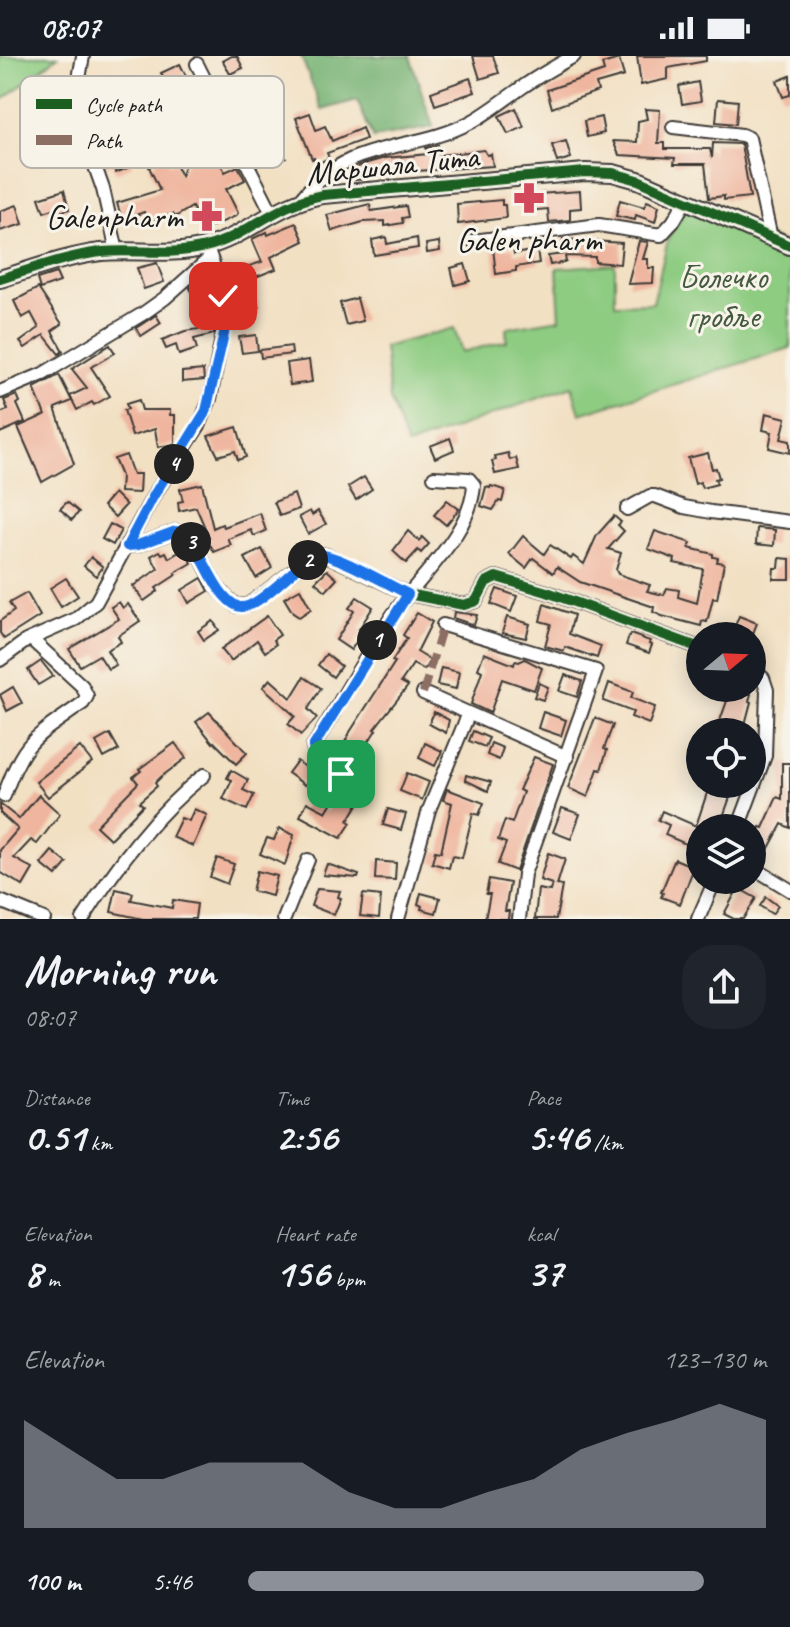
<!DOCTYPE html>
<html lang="en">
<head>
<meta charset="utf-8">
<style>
	body { margin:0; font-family:Caveat,sans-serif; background:#20242c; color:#f1f3f6; height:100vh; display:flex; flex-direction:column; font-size:30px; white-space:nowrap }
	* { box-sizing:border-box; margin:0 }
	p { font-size:26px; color:#9ea1a6 }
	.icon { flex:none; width:44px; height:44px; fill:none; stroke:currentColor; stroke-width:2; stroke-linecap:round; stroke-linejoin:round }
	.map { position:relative; height:863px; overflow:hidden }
	.sheet { display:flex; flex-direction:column; background:#171b24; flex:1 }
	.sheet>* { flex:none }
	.needle { width:52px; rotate:71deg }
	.controls { position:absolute; left:686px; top:566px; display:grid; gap:16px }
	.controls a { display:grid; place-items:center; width:80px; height:80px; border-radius:50%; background:#171b24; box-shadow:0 4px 20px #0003; font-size:40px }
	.pin { position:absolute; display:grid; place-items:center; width:68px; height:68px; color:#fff; margin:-34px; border-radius:16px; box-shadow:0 4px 12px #0006 }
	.km { position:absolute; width:40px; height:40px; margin:-20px; border-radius:50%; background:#222; color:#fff; font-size:22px; line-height:40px; text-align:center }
	.round { display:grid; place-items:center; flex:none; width:84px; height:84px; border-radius:32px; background:#20242c }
	.summary { display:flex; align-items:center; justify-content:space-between; height:136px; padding:0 24px }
	h1 { font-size:44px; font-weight:600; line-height:60px }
	.metrics { display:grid; grid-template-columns:repeat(3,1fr); gap:12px; height:136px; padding:8px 24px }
	.metrics div { display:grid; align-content:center }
	.metrics b { font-size:40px; font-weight:600 }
	.metrics small { font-size:22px; font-weight:400 }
	.metrics p { font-size:22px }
	.chart { height:224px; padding:16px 24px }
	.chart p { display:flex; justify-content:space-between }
	.chart svg { width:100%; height:144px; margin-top:8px; fill:#8c9099; opacity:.7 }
	ul { padding:0 24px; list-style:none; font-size:26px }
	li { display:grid; grid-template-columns:128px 96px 1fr; align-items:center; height:60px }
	li i { height:20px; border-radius:10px; background:#8c9099 }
	.status { display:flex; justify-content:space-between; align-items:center; height:56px; padding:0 40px; background:#171b24; direction:ltr }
	.status svg { height:22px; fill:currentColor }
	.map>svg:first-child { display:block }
	.green { fill:#8ecc82; stroke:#55744f; stroke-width:2 }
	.forest { fill:#72b070; stroke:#476646; stroke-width:2 }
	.building { fill:#efb59e }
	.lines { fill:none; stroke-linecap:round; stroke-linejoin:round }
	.minor-casing { stroke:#3c3935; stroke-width:16 }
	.tertiary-casing { stroke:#3c3935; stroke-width:20 }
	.minor { stroke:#fff; stroke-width:12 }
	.tertiary { stroke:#fff; stroke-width:16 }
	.quiet { stroke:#8d6e63; stroke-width:8; stroke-dasharray:16 8; stroke-linecap:butt }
	.cycleway-casing { stroke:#f7f3e8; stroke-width:15 }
	.cycleway { stroke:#1b5e20; stroke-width:10 }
	.route-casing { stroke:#fff; stroke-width:16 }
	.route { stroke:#1a73e8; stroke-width:10 }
	.labels { text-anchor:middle; stroke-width:6; stroke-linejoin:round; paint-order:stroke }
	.street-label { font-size:34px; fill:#1c1c1c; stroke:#f7f3e8 }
	.poi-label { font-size:34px; fill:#1c1c1c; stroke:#f7f3e8; text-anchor:end }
	.park-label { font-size:34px; fill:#445a40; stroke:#f7f3e8 }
	.key { fill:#f7f3e8; stroke:#b5b2ab; stroke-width:2 }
	.key-label { font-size:22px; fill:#1c1c1c }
</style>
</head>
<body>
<div class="status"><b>08:07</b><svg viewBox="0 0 49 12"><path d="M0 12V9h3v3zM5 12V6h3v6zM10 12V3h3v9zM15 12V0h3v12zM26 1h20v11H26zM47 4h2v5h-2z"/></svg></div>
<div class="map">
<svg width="790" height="863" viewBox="0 0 790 863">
	<rect width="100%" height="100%" fill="#f7f3e8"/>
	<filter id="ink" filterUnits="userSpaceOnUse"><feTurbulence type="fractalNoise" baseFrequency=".0125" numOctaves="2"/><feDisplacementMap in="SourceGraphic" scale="16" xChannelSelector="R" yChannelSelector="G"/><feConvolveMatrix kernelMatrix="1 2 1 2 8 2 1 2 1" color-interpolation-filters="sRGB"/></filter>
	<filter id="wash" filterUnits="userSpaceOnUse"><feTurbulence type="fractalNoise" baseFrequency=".006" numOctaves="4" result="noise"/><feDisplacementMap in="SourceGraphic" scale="32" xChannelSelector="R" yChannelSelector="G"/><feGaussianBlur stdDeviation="1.8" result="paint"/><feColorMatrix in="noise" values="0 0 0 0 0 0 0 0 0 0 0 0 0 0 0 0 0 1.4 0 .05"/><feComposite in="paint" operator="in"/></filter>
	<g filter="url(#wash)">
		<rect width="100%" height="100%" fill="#f2e0c3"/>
		<g class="green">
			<path d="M0 0H58L0 46Z"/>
			<path d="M691 145 790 190V292L580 358 572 330 407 390 390 343 384 291 454 272 462 296 507 285 506 272 560 263 557 212 615 208V248L653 247 668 183Z"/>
		</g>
		<path class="forest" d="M301 0H410L433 71 373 82 357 44 322 54Z"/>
		<g id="blocks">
			<g class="building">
				<path d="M232 0H237L243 12 230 18 223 5Z"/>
				<path d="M473 0H493L499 17 480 23Z"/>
				<path d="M637 0H706V5L668 12V23L641 29Z"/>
				<path d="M619 3 624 20 596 28 598 35 552 52 547 34 604 15 602 8Z"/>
				<path d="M180 8 187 22 168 32 161 17Z"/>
				<path d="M790 20V39L783 41 777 25Z"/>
				<path d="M470 22 475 36 435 49 431 36Z"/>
				<path d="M698 26 701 45 682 48 679 30Z"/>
				<path d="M718 43 738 45 736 68 716 66Z"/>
				<path d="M516 52 524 71 508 78 499 60Z"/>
				<path d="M645 53 660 54 658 87H665V93H710L712 102 713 87 741 88 750 141 724 144V140L709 142 705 108H674L675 102 619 99 613 85 637 86 638 65 647 63Z"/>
				<path d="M310 57 316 74 325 70 332 85 362 72 366 83 327 97 329 102 317 108 314 102 312 103 296 62Z"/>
				<path d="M601 61 604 77 587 81 584 65Z"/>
				<path d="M122 75 131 99 128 100 132 110 116 117 112 108 105 111 101 101 109 98 105 88 110 86 108 82Z"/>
				<path d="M167 80 170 89 162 92 169 109 174 106 181 120 189 97 202 89 204 93 210 90 225 116 238 110 245 124 226 133 238 157 236 160 204 174 192 151 175 161 173 158 148 166 144 156 122 164 117 147 160 134 149 111 156 107 149 87Z"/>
				<path d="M274 80 286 102 273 108 264 92 269 89 267 84Z"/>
				<path d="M566 85 571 102 557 106 552 89Z"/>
				<path d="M438 89 440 99 484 94 487 99 491 98 493 110 370 118V123L355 124 354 113 364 108 385 102 428 98 426 92Z"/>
				<path d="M64 134 69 153 55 158 53 153 44 156 39 142Z"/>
				<path d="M580 135 581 152 570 153V164L549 166 548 153 526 155 525 139Z"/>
				<path d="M502 144V149H505L506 162 458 168 457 148Z"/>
				<path d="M620 144 644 151 647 145 659 150 655 166 636 159 635 164 616 160Z"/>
				<path d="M370 148 371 155 406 150 408 161 402 162 403 167 385 170V165L363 166 332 175 327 159Z"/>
				<path d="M17 149 23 168 0 175V155Z"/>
				<path d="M296 167 304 185 271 201 276 213 253 222 259 255 235 259 233 247 239 246 232 220 241 217 240 213 262 206 252 183 267 176 268 179Z"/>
				<path d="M386 181 387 188 417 182 418 192 374 199 372 184Z"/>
				<path d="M563 183 622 187 620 208 595 206V201L565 200 566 206 550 209 548 200 563 198Z"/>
				<path d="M639 185 648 186 643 203H648V212H654L653 227 628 228Z"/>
				<path d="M439 186 440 195 427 197 426 188Z"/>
				<path d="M501 190 502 193 513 191 514 198 537 194 539 207 516 211V215L496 218 493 192Z"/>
				<path d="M157 207 164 226 144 233 137 212Z"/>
				<path d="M465 208 470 225 455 229 451 212Z"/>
				<path d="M56 217 60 226 40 233 37 223Z"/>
				<path d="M204 220 213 238 205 242 199 235 193 238 190 232Z"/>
				<path d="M38 232 62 268 52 275 63 295 59 298 44 279 25 292 20 286 39 272 31 257 22 262 14 245Z"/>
				<path d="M357 242 363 265 346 269 340 247Z"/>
				<path d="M156 259 161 267 141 280 136 272Z"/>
				<path d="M214 260V278L194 283 197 293 179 299 176 289 166 293 162 284 185 275 199 273V270L206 269 205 262Z"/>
				<path d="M256 279 258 295 242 297 239 281Z"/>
				<path d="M110 289 115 297 91 311 110 340 94 349 92 346 77 354 70 340 87 332 72 313Z"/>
				<path d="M291 290 292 298 261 302 260 294Z"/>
				<path d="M309 304 312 326 290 329 287 307Z"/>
				<path d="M203 314 204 324 182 326V316Z"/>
				<path d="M59 319 72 345 55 352 74 408 42 426 18 371 45 359 34 332Z"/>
				<path d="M17 339 20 346 17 348 25 366 0 377V357L8 354 4 344Z"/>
				<path d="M139 344 142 354H170V359H175V388L158 391 155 373 132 380 124 354 128 353 126 348Z"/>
				<path d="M766 357 786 362 781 383 790 385V397L769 392 772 376 763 374Z"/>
				<path d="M237 371 246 401 238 404 235 395 218 400 208 380Z"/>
				<path d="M450 382 454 394 435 402 430 390Z"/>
				<path d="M508 397 510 404 516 402 519 413 495 418 492 405 496 404 495 400Z"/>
				<path d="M708 397 712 413 716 412 719 422 715 423 717 428 702 432 700 426 695 428 688 402Z"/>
				<path d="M126 399 133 418H140L139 437 120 436 121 420 114 403Z"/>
				<path d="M364 421 372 433 356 444 348 431Z"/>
				<path d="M202 428 213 472 222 468 224 471 260 457 266 475 254 480 251 474 228 483 231 489 214 496 211 490 207 491 204 483 209 481 196 451 179 455 178 446 183 445 180 433Z"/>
				<path d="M491 430 505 434 502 446 499 445 493 454 481 450 486 431 490 432Z"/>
				<path d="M114 437 126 449 115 461 103 450Z"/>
				<path d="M294 438 299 453 280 460 274 446Z"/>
				<path d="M447 444 459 453 446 469 434 459Z"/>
				<path d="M67 446 79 456 72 464 60 453Z"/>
				<path d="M310 455 312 459 318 455 326 468 308 478 299 461Z"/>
				<path d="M614 460 621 466 618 469 624 475 608 493 621 497 616 514 618 518 650 529 647 535 664 539 667 532 679 534 678 541 697 547 703 513 674 507 675 503 648 493 655 475 691 487 689 492 713 498V501L718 502 717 506 724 507 717 543 713 542 707 566 702 565 701 570 662 560 653 556 654 551 580 526 557 511 553 517 533 502 526 512 509 498 523 480 544 498 550 489 571 503 573 500 584 508 597 479Z"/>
				<path d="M110 468 121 474 113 489 102 483Z"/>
				<path d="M757 472 775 474 774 490 756 488Z"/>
				<path d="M408 475 419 485 422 481 429 488 421 497 418 494 406 507 393 495Z"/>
				<path d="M184 493 192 507 175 517 176 519 156 532 158 535 144 545 133 530 158 513 151 500 160 495 162 498 166 496 169 502Z"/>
				<path d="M262 493 272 512 256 522 245 502Z"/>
				<path d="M91 501 103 511 96 520 84 510Z"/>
				<path d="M780 502 790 503V523H773L774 512H779Z"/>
				<path d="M327 514 337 523 326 535 315 526Z"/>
				<path d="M66 522 78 540 61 551 50 532Z"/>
				<path d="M202 522 209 535 189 547 182 534Z"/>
				<path d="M300 533 311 553 299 561 293 557 284 542Z"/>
				<path d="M497 533 517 540 511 556 491 548Z"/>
				<path d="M27 537 40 560 4 583 0 577V565L14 555 9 547Z"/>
				<path d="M357 541 373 551 359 573 363 575 351 594 336 584 354 555 349 552Z"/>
				<path d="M119 546 123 552 128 548 140 565 118 580 121 586 107 594 116 609 108 613 99 599 80 610 69 593 119 563 111 551Z"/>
				<path d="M544 548 574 559 569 578 601 590 597 602 565 591 564 595 545 590 551 568 540 565Z"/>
				<path d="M454 556 477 559 474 569 453 562Z"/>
				<path d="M417 557 432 566 417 596 430 604 424 614 413 608 401 626 408 630 374 673 376 674 362 696 364 697 357 709 338 700 350 676 395 606 392 605 407 582 403 579Z"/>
				<path d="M267 560 280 579 273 584 276 588 265 596 257 584 231 605 221 593Z"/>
				<path d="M739 560 757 567 752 580H731Z"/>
				<path d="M507 561 530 568 526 582 502 577Z"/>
				<path d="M213 565 219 574 204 584 198 575Z"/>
				<path d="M630 578 650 585 649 588 652 589 649 597 626 589Z"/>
				<path d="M484 597 514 609 515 605 519 606 525 603 542 612 534 634 502 623 490 657 471 648 482 615 478 613Z"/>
				<path d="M326 598 341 610 333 621 318 609Z"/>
				<path d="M41 605 53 620 38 629 28 614Z"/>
				<path d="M441 612 459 616 456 633 437 629Z"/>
				<path d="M565 619 582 625 577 641 559 635Z"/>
				<path d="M304 621 321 632 308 653 317 662 301 679 288 668 295 660 263 631 270 623 291 642Z"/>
				<path d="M539 627 548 631 543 644 534 641Z"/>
				<path d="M609 627 633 636 631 642 655 651 649 668 631 661 633 656 603 645Z"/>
				<path d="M13 631 22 647 7 655 0 639Z"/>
				<path d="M729 632 751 638 749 645 751 646 743 676H716L728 642 726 641Z"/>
				<path d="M209 656 247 697 236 708 214 686 213 687 196 666Z"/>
				<path d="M434 656 449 664 446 677 429 668Z"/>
				<path d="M543 656 566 664 561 680 538 672Z"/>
				<path d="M595 662 613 669 604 693 607 694 601 714 598 713 588 741 568 732Z"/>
				<path d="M473 675 489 682 485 691 469 685Z"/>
				<path d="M110 678 119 694 104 702 96 686Z"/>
				<path d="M175 687 186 702 161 721 155 727 157 730 139 746 143 749 110 783 96 770 138 727 133 721 141 715 139 713Z"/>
				<path d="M425 687 442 695 435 710 419 702Z"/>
				<path d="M491 687 503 692 499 704 487 699Z"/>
				<path d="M80 691 92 706 48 741 36 726Z"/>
				<path d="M534 701 553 708 516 815 498 808 506 787 498 784 505 764 512 767 523 736 519 734Z"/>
				<path d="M297 705 314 717 305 729 288 717Z"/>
				<path d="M782 707H790V772L782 768 768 794 752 786 760 771 763 772 777 741 782 743Z"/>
				<path d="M231 714 248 724 243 734 254 739 247 754 223 743 232 724 227 722Z"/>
				<path d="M407 717 429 726 422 744 400 735Z"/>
				<path d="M466 719 491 726 488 735 465 724Z"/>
				<path d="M344 726 364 738 348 765 351 767 341 782 300 760 307 746 326 756Z"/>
				<path d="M710 728 733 733 719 772H700V794L665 779 669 769 658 764 662 755 696 770Z"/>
				<path d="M447 733 484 747 479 759 473 757 462 802 452 800 449 812 432 807 435 795 441 796 452 747 443 744Z"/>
				<path d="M39 739 60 758 37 788 31 784 14 802 33 813 23 830 0 816V794L18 773 0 757V748L19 763Z"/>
				<path d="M562 752 580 758 571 783 553 776Z"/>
				<path d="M194 753 207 759 193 790 172 781 181 762 189 765Z"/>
				<path d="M388 753 406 758 401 774 383 769Z"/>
				<path d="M279 772 294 779 285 809 260 798 267 782 274 784Z"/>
				<path d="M52 795 67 807 56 820 41 808Z"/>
				<path d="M548 797 565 803 557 829 562 830 556 863H535L538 833 550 835 552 828 540 824Z"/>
				<path d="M217 802 234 808 227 828 210 821Z"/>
				<path d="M675 803 694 811 680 848 661 841 663 837 661 836Z"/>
				<path d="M376 805 396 807 395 824 375 823Z"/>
				<path d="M327 808 359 819 358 822 323 819Z"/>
				<path d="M257 815 277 820 272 840 252 835Z"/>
				<path d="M489 823 510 827 505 855H509L508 863H485L490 838H486Z"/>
				<path d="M738 832 756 842 743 863H734L724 858Z"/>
				<path d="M116 833 133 837 131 844 172 852 173 844 197 848 195 863H143L111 856Z"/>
				<path d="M317 833 340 835 338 841 341 842 334 859 311 850Z"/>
				<path d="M421 837 440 842 436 857 421 853 422 850 418 848Z"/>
				<path d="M363 838 381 840 379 862 360 860Z"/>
				<path d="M766 841 778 850 772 858 760 850Z"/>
			</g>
		</g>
	</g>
	<g filter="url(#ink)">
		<use href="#blocks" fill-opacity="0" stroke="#3c3935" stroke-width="2"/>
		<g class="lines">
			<defs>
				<g id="minor">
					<path d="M83 0 74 51 103 133 117 195"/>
					<path d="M197 8 272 157"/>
					<path d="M673 71 742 79 749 82 771 182"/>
					<path d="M301 143C350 81 411 98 471 66 488 57 505 43 521 32 538 20 556 10 574 0"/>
					<path d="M473 185 599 169 661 179 673 166 686 144"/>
					<path d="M0 336 43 318 144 257 165 242 210 202"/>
					<path d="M627 453 650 440H655L684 451 711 456 790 466"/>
					<path d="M127 490 138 489 176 475C197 482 205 515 218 532 224 539 230 545 237 550L248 549 309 503 320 498 326 499 408 538 464 549 476 545 486 526 496 521 547 536 700 592"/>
					<path d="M443 569 596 615 524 818 519 863"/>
					<path d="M0 604 26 585 76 563 96 546 154 439 200 368 210 343 226 261 220 228 207 191"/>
					<path d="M423 637 567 701"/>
					<path d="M341 718 317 702 313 691C339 648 363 605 390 563 416 523 471 479 474 429L469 423 434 421"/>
					<path d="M4 740C24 682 36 681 83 647L87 640 82 630 31 583"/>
					<path d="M738 772 765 700 767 634 763 622 752 613"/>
					<path d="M752 811 790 834"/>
					<path d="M0 845 44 863"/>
					<path d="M83 863C117 809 154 759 204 719"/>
					<path d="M284 863 308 804"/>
					<path d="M398 863 429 754 468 659"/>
					<path d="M698 863 715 824"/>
				</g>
				<path id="tertiary" d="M0 223C33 213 67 200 101 196 136 193 171 200 205 191 248 180 274 148 323 139L585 116 613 117 638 124 790 190"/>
			</defs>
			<use href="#minor" class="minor-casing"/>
			<use href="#tertiary" class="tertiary-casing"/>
			<use href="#minor" class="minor"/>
			<use href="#tertiary" class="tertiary"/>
			<path class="quiet" d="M423 637 443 569"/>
			<defs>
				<g id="cycleway">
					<path d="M0 223C33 213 67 200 101 196 136 193 171 200 205 191 248 180 274 148 323 139L585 116 613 117 638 124 790 190"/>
					<path d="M127 490 138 489 176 475C197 482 205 515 218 532 224 539 230 545 237 550L248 549 309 503 320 498 326 499 408 538 464 549 476 545 486 526 496 521 547 536 700 592"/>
				</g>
			</defs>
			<use href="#cycleway" class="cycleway-casing"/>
			<use href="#cycleway" class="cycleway"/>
		</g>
	</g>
	<g class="lines" filter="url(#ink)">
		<defs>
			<path id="route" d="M223 240 226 261 224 278 206 355 154 439 127 490 138 489 176 475C202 482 209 536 237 550 255 559 298 504 318 499 332 495 390 530 408 538L313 691 317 702 341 718"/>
		</defs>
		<use href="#route" class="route-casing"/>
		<use href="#route" class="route"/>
	</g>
	<defs>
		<symbol id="pharmacy-bare" viewBox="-9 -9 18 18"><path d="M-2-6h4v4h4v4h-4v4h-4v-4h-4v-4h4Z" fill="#d1495b" stroke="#f7f3e8" stroke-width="2.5" paint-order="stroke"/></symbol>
	</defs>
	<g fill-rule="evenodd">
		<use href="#pharmacy-bare" x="507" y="120" width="44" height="44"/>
		<use href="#pharmacy-bare" x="185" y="138" width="44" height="44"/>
	</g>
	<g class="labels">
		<g class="street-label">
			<text transform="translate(392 108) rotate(-6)" y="12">Маршала Тита</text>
		</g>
		<g class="poi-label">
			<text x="183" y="172">Galenpharm</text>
			<text x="529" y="195" text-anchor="middle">Galen pharm</text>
		</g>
		<g class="park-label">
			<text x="723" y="232">Болечко<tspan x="723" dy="39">гробље</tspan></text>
		</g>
	</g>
	<rect x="20" y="20" width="264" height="92" rx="12" class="key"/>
	<rect x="36" y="43" width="36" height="10" fill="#1b5e20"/>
	<rect x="36" y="79" width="36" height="10" fill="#8d6e63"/>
	<g class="key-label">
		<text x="86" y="56">Cycle path</text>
		<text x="86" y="92">Path</text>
	</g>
</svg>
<div class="controls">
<a><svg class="needle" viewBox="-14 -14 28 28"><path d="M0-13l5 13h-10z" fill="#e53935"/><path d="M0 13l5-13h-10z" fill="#9ea1a6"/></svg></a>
<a><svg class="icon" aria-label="locate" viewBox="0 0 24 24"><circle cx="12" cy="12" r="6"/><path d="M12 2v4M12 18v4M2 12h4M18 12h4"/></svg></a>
<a><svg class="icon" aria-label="layers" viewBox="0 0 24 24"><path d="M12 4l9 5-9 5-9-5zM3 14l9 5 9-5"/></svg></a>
</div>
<div class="pin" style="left:341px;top:718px;background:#1e9e55"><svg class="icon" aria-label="arrive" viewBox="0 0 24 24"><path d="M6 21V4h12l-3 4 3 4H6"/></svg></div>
<div class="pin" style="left:223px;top:240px;background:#d93025"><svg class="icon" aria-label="check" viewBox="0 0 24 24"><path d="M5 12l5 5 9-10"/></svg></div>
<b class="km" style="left:377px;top:584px">1</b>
<b class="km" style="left:308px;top:504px">2</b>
<b class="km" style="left:191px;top:486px">3</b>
<b class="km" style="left:174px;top:408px">4</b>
</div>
<section class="sheet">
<div class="summary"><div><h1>Morning run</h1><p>08:07</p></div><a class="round"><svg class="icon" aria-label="share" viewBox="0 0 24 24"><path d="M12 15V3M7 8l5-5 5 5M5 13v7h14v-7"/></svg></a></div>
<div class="metrics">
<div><p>Distance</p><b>0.51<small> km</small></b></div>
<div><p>Time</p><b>2:56</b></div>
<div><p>Pace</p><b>5:46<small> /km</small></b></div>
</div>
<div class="metrics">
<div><p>Elevation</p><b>8<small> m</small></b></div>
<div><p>Heart rate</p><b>156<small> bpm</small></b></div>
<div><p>kcal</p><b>37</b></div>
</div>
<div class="chart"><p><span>Elevation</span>123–130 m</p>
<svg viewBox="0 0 160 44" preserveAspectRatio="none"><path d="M0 44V11L10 20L20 29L30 29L40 24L50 24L60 24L70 33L80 38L90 38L100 33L110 29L120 20L130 15L140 11L150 6L160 11V44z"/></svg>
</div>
<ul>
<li><b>100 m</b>5:46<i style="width:88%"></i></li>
</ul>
</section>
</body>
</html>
